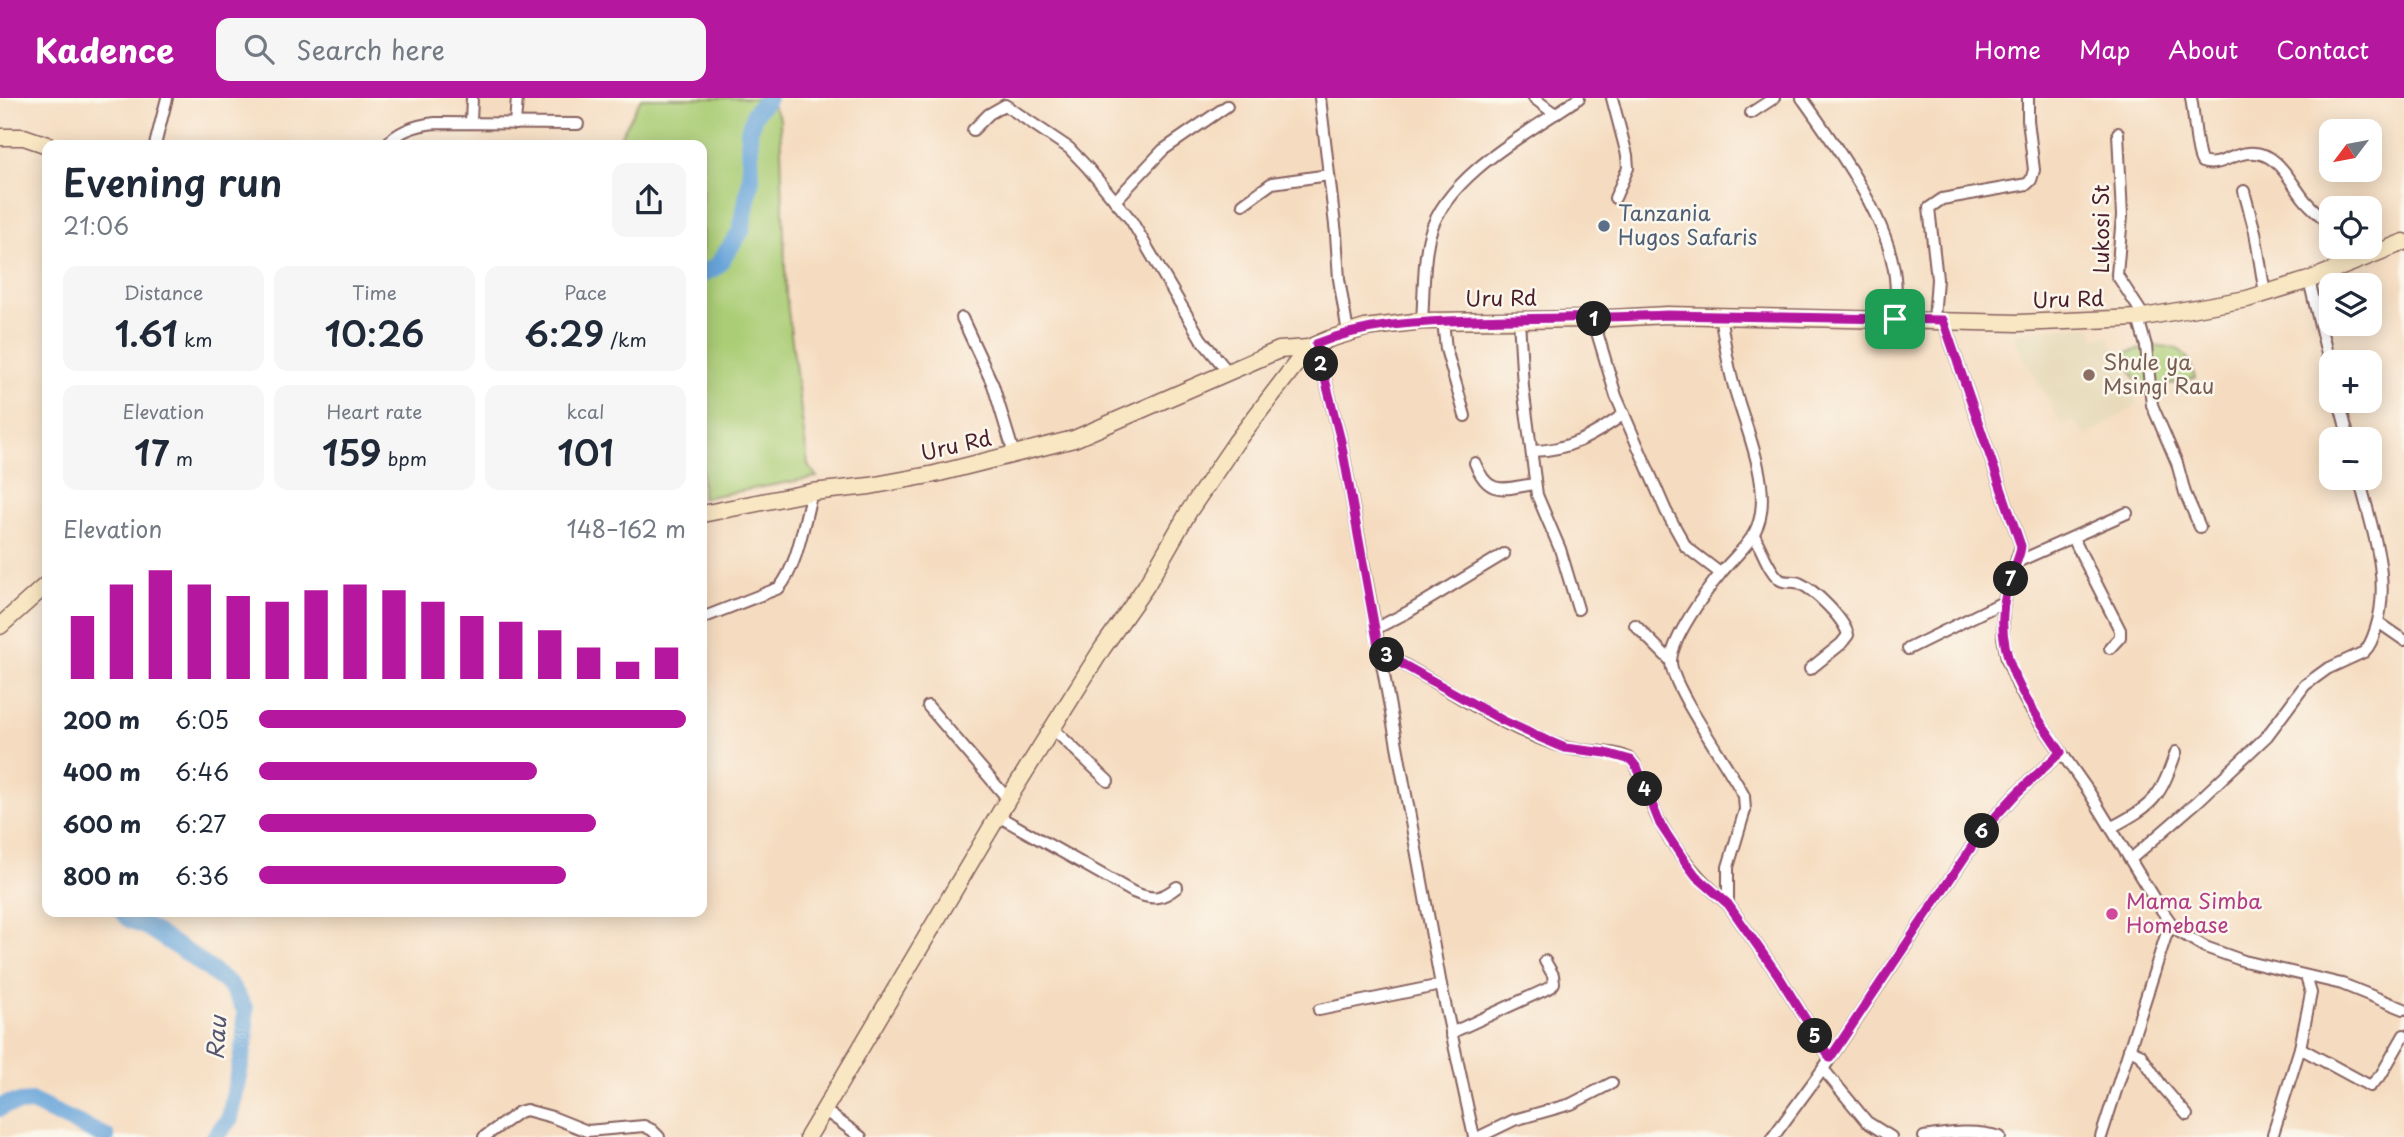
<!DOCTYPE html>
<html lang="en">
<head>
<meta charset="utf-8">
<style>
	body { margin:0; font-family:"Playpen Sans",sans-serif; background:#f6f6f7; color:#1f2937; height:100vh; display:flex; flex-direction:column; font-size:26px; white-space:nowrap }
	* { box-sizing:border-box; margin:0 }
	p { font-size:23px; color:#747a83 }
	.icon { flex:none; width:38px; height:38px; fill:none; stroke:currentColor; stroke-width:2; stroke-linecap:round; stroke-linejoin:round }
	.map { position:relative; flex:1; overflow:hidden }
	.drawer { position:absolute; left:42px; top:42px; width:665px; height:777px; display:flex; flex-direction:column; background:#fff; border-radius:14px; box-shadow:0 4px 18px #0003 }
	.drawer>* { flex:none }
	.needle { width:46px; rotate:238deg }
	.tools { position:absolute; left:2319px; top:21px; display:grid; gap:14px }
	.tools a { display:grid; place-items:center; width:63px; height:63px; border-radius:14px; background:#fff; box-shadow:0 4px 18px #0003; font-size:35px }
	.pin { position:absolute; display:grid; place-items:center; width:60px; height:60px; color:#fff; margin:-30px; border-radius:14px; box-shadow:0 4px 10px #0006 }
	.km { position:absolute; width:35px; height:35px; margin:-18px; border-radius:50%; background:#222; color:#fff; font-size:19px; line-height:35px; text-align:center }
	.round { display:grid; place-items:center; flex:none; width:74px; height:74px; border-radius:14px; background:#f6f6f7 }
	.summary { display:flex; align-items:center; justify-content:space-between; height:119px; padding:0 21px }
	h1 { font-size:38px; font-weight:600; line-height:52px }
	.metrics { display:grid; grid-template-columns:repeat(3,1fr); gap:10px; height:119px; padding:7px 21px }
	.metrics div { display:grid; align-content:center; border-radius:14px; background:#f6f6f7; text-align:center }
	.metrics b { font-size:35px; font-weight:600 }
	.metrics small { font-size:19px; font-weight:400 }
	.metrics p { font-size:19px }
	.chart { height:196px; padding:14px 21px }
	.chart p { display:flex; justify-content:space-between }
	.chart svg { width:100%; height:126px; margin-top:7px; stroke:#b5179e; stroke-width:6 }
	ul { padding:0 21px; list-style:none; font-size:23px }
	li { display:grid; grid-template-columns:112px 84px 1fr; align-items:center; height:52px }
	li i { height:18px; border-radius:9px; background:#b5179e }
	header { display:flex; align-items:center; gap:42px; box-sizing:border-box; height:98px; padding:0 35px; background:#b5179e; color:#fff }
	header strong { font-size:33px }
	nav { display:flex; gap:38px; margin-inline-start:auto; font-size:24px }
	.search { width:490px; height:63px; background:#f6f6f7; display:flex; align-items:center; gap:18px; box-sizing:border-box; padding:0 24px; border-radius:14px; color:#747a83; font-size:26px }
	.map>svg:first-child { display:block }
	.built { fill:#e7daba }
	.green { fill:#abcd76; stroke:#7a7650; stroke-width:2 }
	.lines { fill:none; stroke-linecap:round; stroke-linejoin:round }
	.river { stroke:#69a5da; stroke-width:18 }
	.street-casing { stroke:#86615f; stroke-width:14 }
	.secondary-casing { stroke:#86615f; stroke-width:19 }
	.street { stroke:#fff; stroke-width:10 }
	.secondary { stroke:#f9e7c3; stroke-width:16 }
	.route-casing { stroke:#fff; stroke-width:14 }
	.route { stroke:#b5179e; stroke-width:9 }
	.service-dot { fill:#5c6f8a; stroke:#fbf7ec; stroke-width:2.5 }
	.education-dot { fill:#8d6e63; stroke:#fbf7ec; stroke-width:2.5 }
	.hotel-dot { fill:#d1479c; stroke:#fbf7ec; stroke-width:2.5 }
	.labels { text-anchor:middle; stroke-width:5; stroke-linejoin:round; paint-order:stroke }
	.service-label { font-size:21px; fill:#4e5e75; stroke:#fbf7ec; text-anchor:start }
	.street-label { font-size:21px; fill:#4a1f2b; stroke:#fbf7ec }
	.education-label { font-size:21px; fill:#785e54; stroke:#fbf7ec; text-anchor:start }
	.hotel-label { font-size:21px; fill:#b23c85; stroke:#fbf7ec; text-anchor:start }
	.water-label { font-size:23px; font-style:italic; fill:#565571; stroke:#fbf7ec }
</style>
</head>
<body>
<header>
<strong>Kadence</strong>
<div class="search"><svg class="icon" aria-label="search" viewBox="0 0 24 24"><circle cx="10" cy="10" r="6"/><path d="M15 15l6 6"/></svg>Search here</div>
<nav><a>Home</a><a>Map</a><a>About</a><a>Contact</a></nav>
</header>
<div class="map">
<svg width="2404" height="1039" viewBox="0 0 2404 1039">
	<rect width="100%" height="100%" fill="#fbf7ec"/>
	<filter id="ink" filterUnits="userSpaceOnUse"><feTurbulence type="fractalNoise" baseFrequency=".0143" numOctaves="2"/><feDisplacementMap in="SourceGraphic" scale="14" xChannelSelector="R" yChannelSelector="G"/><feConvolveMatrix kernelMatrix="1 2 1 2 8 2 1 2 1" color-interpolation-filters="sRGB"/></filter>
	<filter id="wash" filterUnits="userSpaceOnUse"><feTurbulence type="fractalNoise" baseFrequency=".00686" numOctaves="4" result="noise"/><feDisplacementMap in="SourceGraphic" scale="28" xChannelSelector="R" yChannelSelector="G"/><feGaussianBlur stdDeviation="1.57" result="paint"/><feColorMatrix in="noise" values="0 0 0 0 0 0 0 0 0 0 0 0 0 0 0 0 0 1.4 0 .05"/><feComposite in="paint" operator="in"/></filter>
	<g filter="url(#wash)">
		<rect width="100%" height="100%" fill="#f5dcc0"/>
		<path class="built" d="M2091 227 2094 241 2108 237 2136 292 2132 296 2138 306 2087 338 2072 323 2062 327 2020 253 2013 235Z"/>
		<g class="green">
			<path d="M641 0H768L780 21 786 197 808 367 817 379 702 400V47H616Z"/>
			<path d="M2152 248C2181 248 2187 252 2195 280L2142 293 2123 258 2130 254Z"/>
		</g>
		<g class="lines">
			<g class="river">
				<path d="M702 176 717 168 741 133 751 80 749 33 755 14 768 0"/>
				<path d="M123 814 128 820 147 829 192 858 230 887 245 911V941L230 1020 215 1039"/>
				<path d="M0 1010 7 1006 32 1004 106 1039"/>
			</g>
		</g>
	</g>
	<g filter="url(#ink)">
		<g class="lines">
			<defs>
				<g id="street">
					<path d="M1320 0 1336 136 1339 181 1348 235"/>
					<path d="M1534 0 1555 16"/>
					<path d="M1612 0 1627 57 1628 70 1615 100"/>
					<path d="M1802 0C1834 45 1883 113 1893 167 1897 185 1896 203 1895 221"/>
					<path d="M2191 0C2194 14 2196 56 2202 64 2218 70 2232 56 2248 55 2277 52 2289 82 2304 101 2312 111 2322 118 2331 127"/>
					<path d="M1751 15 1774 0"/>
					<path d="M471 24 472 0"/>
					<path d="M515 26 517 0"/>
					<path d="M973 32 989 16 1005 7 1069 50 1088 70 1131 122 1201 241 1229 275"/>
					<path d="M2118 35 2122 118 2117 177 2145 220"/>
					<path d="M155 47 167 0"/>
					<path d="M386 47C398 33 417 27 435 25L578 26"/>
					<path d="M2244 93 2255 134 2265 196"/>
					<path d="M1115 103 1163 52 1227 8"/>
					<path d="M1243 106 1272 85 1329 77"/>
					<path d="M2339 149 2344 168"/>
					<path d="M2309 182 2331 272"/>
					<path d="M1720 217C1724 239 1727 263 1733 285 1743 323 1767 375 1761 414 1758 441 1736 456 1721 475 1706 493 1672 540 1671 563 1670 587 1730 670 1744 698L1745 712 1728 769V806L1778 877 1830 960"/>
					<path d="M962 220 993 287 1014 356"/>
					<path d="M2138 220 2146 248 2152 307 2177 365 2185 395 2200 429"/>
					<path d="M1519 221 1523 289 1537 397 1560 451 1578 511"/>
					<path d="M1593 221 1616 298 1666 413 1686 449 1720 475"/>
					<path d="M1934 222 1937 181 1929 110 1942 101 2027 86 2031 82 2034 72 2028 22V0"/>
					<path d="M1943 222 2021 448 2006 494 2003 512V539L2007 561 2018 588 2028 607 2089 694 2156 804 2176 832 2205 849 2244 863 2342 886 2404 911"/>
					<path d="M1422 223C1424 197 1423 160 1430 136 1446 77 1531 33 1579 0"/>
					<path d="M1443 223 1446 251 1465 318"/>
					<path d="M1316 246 1341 343 1441 887 1474 1039"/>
					<path d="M2339 303 2349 341"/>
					<path d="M1532 353C1568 353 1595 337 1624 316"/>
					<path d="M1475 365C1489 400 1504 390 1535 386"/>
					<path d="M1754 437C1761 450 1768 471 1779 481 1785 486 1793 482 1799 485 1815 492 1844 521 1848 537L1841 546 1810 571"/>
					<path d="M2073 440 2120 532V539L2110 550"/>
					<path d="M2017 464 2127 415"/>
					<path d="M702 520 779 490C798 468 804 422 812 394"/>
					<path d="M2378 524 2404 542"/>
					<path d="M1635 527 1671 563"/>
					<path d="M1375 531 1408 514 1504 456"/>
					<path d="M1908 551 2005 503"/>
					<path d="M1379 553C1440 584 1497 629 1564 649 1582 655 1617 651 1631 662 1641 670 1652 712 1660 725 1678 757 1700 783 1728 806"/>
					<path d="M928 608 1008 701"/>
					<path d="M1053 631 1108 683"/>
					<path d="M998 718 1133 794C1152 802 1161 802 1177 789"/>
					<path d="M2112 729C2155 706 2160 700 2176 654"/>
					<path d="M2131 761 2198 703 2267 638 2305 587 2327 571 2364 554C2371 547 2373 539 2376 530 2392 481 2371 428 2359 380"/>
					<path d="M1319 912 1441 887"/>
					<path d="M1451 935 1551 889 1554 885 1553 877 1545 863"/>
					<path d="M2300 950 2370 988 2381 977 2404 937"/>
					<path d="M2129 951 2140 956 2162 988 2187 1017"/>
					<path d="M1823 971 1867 1024 1891 1039"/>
					<path d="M824 1012 861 1039"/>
					<path d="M2273 1036 2300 950 2311 895 2306 879"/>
					<path d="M484 1039 519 1014 526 1012 552 1019 587 1033 644 1028 652 1032 659 1039"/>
					<path d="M1479 1039 1514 1022 1571 1006 1612 985"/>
					<path d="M1773 1039 1823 971 1983 732 2018 694 2061 654"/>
					<path d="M1924 1039C1948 1035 1975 1031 2000 1039"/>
					<path d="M2101 1039 2170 825"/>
				</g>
				<g id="secondary">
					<path d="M0 39H24L47 47"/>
					<path d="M702 416 812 394 870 388 935 376 1074 341 1279 252 1308 250 1329 241 1365 230 1422 223 1593 221 1667 217 2019 225 2138 220 2247 201 2309 182 2404 144"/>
					<path d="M0 528 47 486"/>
					<path d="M808 1039 1008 701 1102 551 1146 488 1189 413 1236 344 1308 250"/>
				</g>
			</defs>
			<use href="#street" class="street-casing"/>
			<use href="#secondary" class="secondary-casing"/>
			<use href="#street" class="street"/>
			<use href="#secondary" class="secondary"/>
		</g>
	</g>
	<g class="lines" filter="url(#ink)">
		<defs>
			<path id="route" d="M1667 217 1943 222 2021 448 2020 454C2016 468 2009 481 2006 495 1991 557 2028 606 2061 654L2018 694 1983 732 1830 960 1778 877 1728 806 1696 778 1684 762 1660 726 1638 671 1631 662 1606 655 1565 650 1539 639 1502 622 1379 553 1341 343 1316 246C1367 225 1420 224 1474 222 1538 220 1602 220 1667 217Z"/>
		</defs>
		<use href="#route" class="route-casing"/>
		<use href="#route" class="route"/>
	</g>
	<circle class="service-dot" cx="1604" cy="128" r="7"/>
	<circle class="education-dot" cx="2089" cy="277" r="7"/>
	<circle class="hotel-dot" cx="2112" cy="816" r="7"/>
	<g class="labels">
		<g class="service-label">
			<text x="1618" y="123">Tanzania<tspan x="1618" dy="24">Hugos Safaris</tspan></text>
		</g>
		<g class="street-label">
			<text transform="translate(2102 131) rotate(-90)" y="7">Lukosi St</text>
			<text transform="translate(1501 201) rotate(-1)" y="7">Uru Rd</text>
			<text transform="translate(2068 202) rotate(-2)" y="7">Uru Rd</text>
			<text transform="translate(956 348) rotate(-13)" y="7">Uru Rd</text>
		</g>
		<g class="education-label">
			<text x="2103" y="272">Shule ya<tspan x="2103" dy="24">Msingi Rau</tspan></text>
		</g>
		<g class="hotel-label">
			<text x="2126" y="811">Mama Simba<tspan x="2126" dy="24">Homebase</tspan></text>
		</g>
		<g class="water-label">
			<text transform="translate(217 940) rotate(-86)" y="8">Rau</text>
		</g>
	</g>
</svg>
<div class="tools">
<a><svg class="needle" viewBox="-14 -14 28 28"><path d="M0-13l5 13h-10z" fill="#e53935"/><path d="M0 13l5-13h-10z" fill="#747a83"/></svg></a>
<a><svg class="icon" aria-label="locate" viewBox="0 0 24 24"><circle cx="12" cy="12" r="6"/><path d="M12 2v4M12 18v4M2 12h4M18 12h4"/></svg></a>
<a><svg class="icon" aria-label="layers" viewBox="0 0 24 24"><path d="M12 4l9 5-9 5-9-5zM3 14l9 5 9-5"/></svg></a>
<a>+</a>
<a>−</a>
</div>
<div class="pin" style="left:1895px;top:221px;background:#1e9e55"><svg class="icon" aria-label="arrive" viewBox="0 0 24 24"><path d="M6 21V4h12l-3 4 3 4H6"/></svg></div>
<b class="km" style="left:1594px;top:221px">1</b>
<b class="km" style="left:1321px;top:266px">2</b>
<b class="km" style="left:1387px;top:557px">3</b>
<b class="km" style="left:1645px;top:691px">4</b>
<b class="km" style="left:1815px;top:938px">5</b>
<b class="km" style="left:1982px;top:733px">6</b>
<b class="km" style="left:2011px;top:481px">7</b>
<section class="drawer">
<div class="summary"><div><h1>Evening run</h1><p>21:06</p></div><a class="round"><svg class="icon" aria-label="share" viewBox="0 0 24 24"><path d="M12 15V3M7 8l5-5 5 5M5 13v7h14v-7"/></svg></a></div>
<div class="metrics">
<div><p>Distance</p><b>1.61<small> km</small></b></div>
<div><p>Time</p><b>10:26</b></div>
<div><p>Pace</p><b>6:29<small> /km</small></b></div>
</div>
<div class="metrics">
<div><p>Elevation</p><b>17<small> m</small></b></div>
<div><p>Heart rate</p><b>159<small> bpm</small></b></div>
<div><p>kcal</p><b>101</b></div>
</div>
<div class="chart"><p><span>Elevation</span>148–162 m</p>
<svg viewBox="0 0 160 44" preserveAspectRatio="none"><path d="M5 44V22M15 44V11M25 44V6M35 44V11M45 44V15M55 44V17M65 44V13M75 44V11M85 44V13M95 44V17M105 44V22M115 44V24M125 44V27M135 44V33M145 44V38M155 44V33"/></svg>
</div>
<ul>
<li><b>200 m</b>6:05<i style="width:100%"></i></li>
<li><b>400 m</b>6:46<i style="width:65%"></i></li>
<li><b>600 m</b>6:27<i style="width:79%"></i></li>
<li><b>800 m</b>6:36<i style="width:72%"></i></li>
</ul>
</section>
</div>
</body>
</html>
